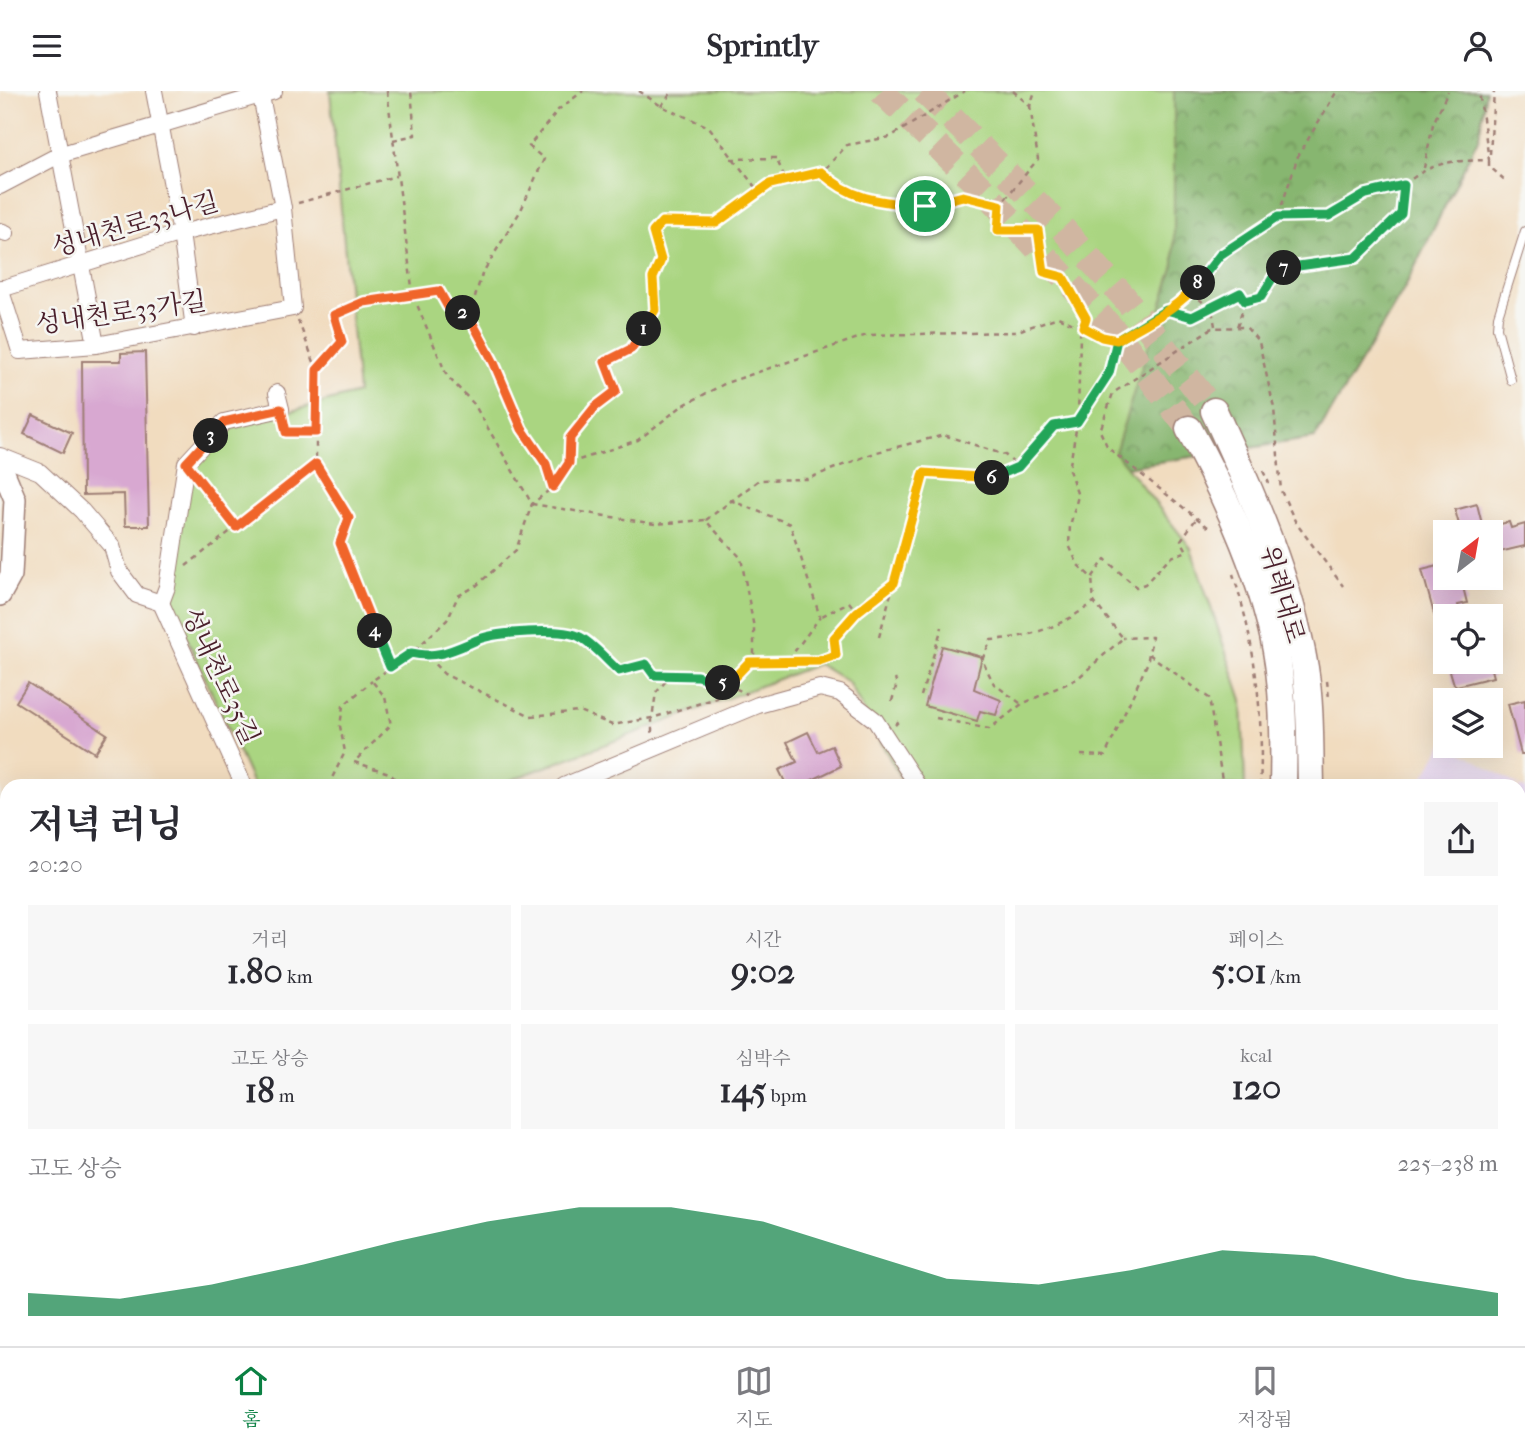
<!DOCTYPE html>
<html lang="ko">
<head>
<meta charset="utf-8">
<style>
	body { margin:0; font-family:"IM FELL French Canon","Noto Serif KR",serif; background:#f7f7f7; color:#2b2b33; height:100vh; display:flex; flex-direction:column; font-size:26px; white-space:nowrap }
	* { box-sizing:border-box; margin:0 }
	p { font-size:23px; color:#7c7c81 }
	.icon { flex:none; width:38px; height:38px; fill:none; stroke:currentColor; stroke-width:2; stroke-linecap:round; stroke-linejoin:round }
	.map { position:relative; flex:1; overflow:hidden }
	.drawer { position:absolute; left:0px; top:688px; width:1526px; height:569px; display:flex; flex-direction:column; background:#fff; border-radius:21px 21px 0 0; box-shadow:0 7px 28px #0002 }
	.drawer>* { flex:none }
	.needle { width:46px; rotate:31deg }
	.fabs { position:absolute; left:1433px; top:429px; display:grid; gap:14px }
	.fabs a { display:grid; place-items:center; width:70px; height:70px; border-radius:0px; background:#fff; box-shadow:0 7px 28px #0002; font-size:35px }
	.pin { position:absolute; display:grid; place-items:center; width:60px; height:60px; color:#fff; margin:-30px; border:4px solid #fff; border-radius:50%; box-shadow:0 2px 7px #0007 }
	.km { position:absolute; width:35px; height:35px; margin:-18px; border-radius:50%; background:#222; color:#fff; font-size:19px; line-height:35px; text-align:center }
	.round { display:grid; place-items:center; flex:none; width:74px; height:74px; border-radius:0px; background:#f7f7f7 }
	.head { display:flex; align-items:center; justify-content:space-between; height:119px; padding:0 28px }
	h1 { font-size:38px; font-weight:700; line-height:52px }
	.figures { display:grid; grid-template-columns:repeat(3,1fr); gap:10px; height:119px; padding:7px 28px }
	.figures div { display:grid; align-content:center; border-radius:0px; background:#f7f7f7; text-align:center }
	.figures b { font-size:35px; font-weight:700 }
	.figures small { font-size:19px; font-weight:400 }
	.figures p { font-size:19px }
	.chart { height:196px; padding:14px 28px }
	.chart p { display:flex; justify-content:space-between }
	.chart svg { width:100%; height:126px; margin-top:7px; fill:#0b8043; opacity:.7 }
	header { display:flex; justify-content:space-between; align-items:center; height:91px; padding:0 28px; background:#fff; font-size:32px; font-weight:700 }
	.tabs { display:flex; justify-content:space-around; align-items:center; height:98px; border-top:2px solid #e1e1e2; background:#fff; font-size:19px; color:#7c7c81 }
	.tabs a { display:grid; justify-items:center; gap:4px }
	.tabs .active { color:#0b8043 }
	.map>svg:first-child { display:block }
	.built { fill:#e6d2f0 }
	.forest { fill:url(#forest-crowns); stroke:#686a4d; stroke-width:2 }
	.green { fill:#aad581; stroke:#7a7a56; stroke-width:2 }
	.building { fill:#d8a8d1 }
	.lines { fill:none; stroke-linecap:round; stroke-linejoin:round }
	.primary-tunnel { stroke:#d0b6a1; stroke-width:26; stroke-dasharray:26 13; stroke-linecap:butt }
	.service-casing { stroke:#9e7e75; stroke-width:10 }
	.minor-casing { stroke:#9e7e75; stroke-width:18 }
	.tertiary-casing { stroke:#9e7e75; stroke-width:24 }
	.secondary-casing { stroke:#9e7e75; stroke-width:25 }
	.primary-casing { stroke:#9e7e75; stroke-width:29 }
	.path { stroke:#9e7e75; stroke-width:2.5; stroke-dasharray:5 5; stroke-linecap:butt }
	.service { stroke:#fff; stroke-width:8 }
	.minor { stroke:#fff; stroke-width:16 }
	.tertiary { stroke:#fff; stroke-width:21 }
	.secondary { stroke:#fff; stroke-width:23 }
	.primary { stroke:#fff; stroke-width:26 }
	.split-1-casing { stroke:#fff; stroke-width:14 }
	.split-2-casing { stroke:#fff; stroke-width:14 }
	.split-3-casing { stroke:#fff; stroke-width:14 }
	.split-4-casing { stroke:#fff; stroke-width:14 }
	.split-5-casing { stroke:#fff; stroke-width:14 }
	.split-6-casing { stroke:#fff; stroke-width:14 }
	.split-7-casing { stroke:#fff; stroke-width:14 }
	.split-8-casing { stroke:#fff; stroke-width:14 }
	.split-9-casing { stroke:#fff; stroke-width:14 }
	.split-1 { stroke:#f5b400; stroke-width:9 }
	.split-2 { stroke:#f0652b; stroke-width:9 }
	.split-3 { stroke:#f0652b; stroke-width:9 }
	.split-4 { stroke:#f0652b; stroke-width:9 }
	.split-5 { stroke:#22a559; stroke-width:9 }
	.split-6 { stroke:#f5b400; stroke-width:9 }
	.split-7 { stroke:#22a559; stroke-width:9 }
	.split-8 { stroke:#22a559; stroke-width:9 }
	.split-9 { stroke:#f5b400; stroke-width:9 }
	.labels { text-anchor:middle; stroke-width:5; stroke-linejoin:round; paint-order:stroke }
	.street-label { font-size:26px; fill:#4a1f2b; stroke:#f6f6f2 }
</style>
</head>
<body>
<header><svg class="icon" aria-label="menu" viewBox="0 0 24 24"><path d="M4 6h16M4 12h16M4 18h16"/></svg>Sprintly<svg class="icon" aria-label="person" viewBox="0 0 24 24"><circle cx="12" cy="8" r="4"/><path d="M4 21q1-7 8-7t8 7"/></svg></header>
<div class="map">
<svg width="1525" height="1255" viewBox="0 0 1525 1255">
	<defs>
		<pattern id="forest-crowns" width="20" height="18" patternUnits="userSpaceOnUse" patternTransform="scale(1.75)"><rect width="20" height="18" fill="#87b66f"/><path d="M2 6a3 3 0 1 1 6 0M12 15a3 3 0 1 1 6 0" fill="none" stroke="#70935b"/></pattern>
	</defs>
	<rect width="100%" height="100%" fill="#f6f6f2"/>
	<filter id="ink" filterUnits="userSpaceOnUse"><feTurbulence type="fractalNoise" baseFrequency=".0143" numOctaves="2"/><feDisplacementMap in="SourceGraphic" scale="14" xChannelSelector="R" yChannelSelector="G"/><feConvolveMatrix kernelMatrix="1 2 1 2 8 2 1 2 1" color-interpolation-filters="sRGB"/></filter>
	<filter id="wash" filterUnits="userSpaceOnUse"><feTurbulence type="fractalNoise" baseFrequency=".00686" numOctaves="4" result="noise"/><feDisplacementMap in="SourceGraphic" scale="28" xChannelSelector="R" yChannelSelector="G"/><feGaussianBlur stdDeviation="1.57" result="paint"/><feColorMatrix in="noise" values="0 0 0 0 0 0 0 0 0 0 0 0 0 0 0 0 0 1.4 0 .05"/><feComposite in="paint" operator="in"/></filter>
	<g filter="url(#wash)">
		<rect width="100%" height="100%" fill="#f1dcbf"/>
		<g class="built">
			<path d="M1445 650 1446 654 1452 655 1519 695H1418Z"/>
			<path d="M1519 695 1525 698V917L1519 913Z"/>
		</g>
		<path class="forest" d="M581 0H1486L1479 46 1403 200 1315 347 1041 389Z"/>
		<g class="green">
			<path d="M330 0H1174V174L1115 361 1191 457 1242 609 1245 695H905L848 591 818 573 495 695H254L172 514 171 486 191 377 226 338 358 302Z"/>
			<path d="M596 1250H727V1255H597Z"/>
		</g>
		<g id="blocks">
			<g class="building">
				<path d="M145 261 149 435H125L124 403 83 404 82 270H121V262Z"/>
				<path d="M33 324 72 342 63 362 24 343Z"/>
				<path d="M1477 413 1484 441H1461L1455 419Z"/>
				<path d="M1509 431 1511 437 1525 433V455L1491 463V435Z"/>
				<path d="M1446 473V486H1452L1453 490 1461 488 1467 512 1458 514 1461 525H1446V552H1442L1422 479Z"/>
				<path d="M942 555 982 566 974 598 1001 609 996 624 980 620 977 630 925 615Z"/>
				<path d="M1447 570H1471L1472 575 1489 571 1493 586 1457 595 1454 593Z"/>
				<path d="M28 592 107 643 95 662 16 611Z"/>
				<path d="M1525 609V663H1521L1508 613Z"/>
				<path d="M808 641 818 661 832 655 841 675 800 695H787L779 679 797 671 787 651Z"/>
			</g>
		</g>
	</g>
	<g filter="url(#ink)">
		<use href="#blocks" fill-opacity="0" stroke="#9e7e75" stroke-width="2"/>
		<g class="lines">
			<g class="primary-tunnel">
				<path d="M881 0 985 101 1116 242 1189 338"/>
				<path d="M924 0 1062 137 1124 206 1214 320"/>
				<path d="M908 1255 913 1250"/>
				<path d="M937 1255 942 1250"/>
			</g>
			<defs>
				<path id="service" d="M1511 289 1497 237 1498 225 1525 140"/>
				<g id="minor">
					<path d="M48 0 96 254"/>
					<path d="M154 0 181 142 194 237"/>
					<path d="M0 95 59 64 274 0"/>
					<path d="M0 140 6 142"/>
					<path d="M0 197 20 260 96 254 293 217 283 117 260 0"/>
					<path d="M1 198 181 142 283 117"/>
					<path d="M0 365 40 381 82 420 112 455 119 480 137 504 161 512 244 695"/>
					<path d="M161 512 167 496 186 372 224 331 281 318 277 302"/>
					<path d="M564 695 758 614 820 597 840 602 875 629 918 695"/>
					<path d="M0 912H7"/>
					<path d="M141 1250 142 1255"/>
					<path d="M173 1250 191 1255"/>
				</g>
				<path id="tertiary" d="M0 372 15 408 11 484 0 504"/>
				<g id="secondary">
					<path d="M0 786 7 787"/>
					<path d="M1519 1043 1525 1033"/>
					<path d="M770 1250 774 1255"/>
					<path d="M748 1255V1250"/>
					<path d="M1404 1255 1407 1250"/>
				</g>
				<g id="primary">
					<path d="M1214 320C1252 402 1290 488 1305 577 1311 615 1310 656 1311 695"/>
					<path d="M1189 338C1226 405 1267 495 1278 572 1284 613 1284 653 1283 695"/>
					<path d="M809 1255H839"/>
					<path d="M874 1255 881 1250"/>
					<path d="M959 1255 968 1250"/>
				</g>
			</defs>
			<use href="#service" class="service-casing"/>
			<use href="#minor" class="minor-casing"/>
			<use href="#tertiary" class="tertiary-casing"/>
			<use href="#secondary" class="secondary-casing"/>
			<use href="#primary" class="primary-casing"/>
			<g class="path">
				<path d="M387 0 413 204 439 200C452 222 462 216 470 227 493 259 504 300 520 335 531 357 545 373 553 396"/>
				<path d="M639 0 661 15 709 36 759 101"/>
				<path d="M1013 0 1030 15 1035 0"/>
				<path d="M661 15 673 0"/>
				<path d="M1030 15 1038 68 1000 114 998 139 1038 140 1044 181 1063 186 1086 227 1080 244 1078 327 1069 379 1078 405 1070 435 1069 454 1078 474 1092 487 1105 468 1136 496 1145 493 1169 467 1187 460 1181 449 1196 428"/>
				<path d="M393 49 415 44 411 0"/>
				<path d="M1490 63 1494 0"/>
				<path d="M731 68 776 67 786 89"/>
				<path d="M1489 70V75L1507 91"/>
				<path d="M1424 77 1433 33 1448 0"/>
				<path d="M823 82 839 99 875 110 925 115 963 105 1000 114"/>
				<path d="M1404 94C1434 69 1452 70 1489 69L1479 0"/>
				<path d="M298 112 396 85"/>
				<path d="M1245 210 1261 206 1278 178 1356 167 1401 123 1404 94 1366 103 1329 125 1278 126"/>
				<path d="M1166 220 1192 226 1212 219 1192 202"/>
				<path d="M469 225 482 183 521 119 544 68 529 55 558 19 583 0"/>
				<path d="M298 229 317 279 316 341"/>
				<path d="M1215 235 1212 219 1240 202 1245 210 1237 236"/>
				<path d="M317 279 342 252 334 224 364 211 413 204 447 285 474 313 532 413 655 433 705 429 741 467 754 537V563L717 607 652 627V643"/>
				<path d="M284 332 286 341H316V373"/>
				<path d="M570 372 638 349 682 315 726 292 867 244 1015 241 1058 226 1102 246 1117 249 1189 203 1220 164 1278 126 1298 65 1337 0"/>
				<path d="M1263 380 1269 392"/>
				<path d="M197 386 236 436"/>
				<path d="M730 409 790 433 820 526 786 572 751 571"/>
				<path d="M706 429 759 389 807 388 877 361 944 344 1005 364 1018 376 1054 335 1077 331 1109 282 1117 249"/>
				<path d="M1208 436 1108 357 1100 340 1113 302 1212 237 1246 236 1259 251 1274 317 1281 400 1296 432 1343 495"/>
				<path d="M186 475 316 373 349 427 340 452 390 576"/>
				<path d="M1233 483C1255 550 1264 624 1260 695"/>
				<path d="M857 521 893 493"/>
				<path d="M879 546 924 382 998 387 1018 376"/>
				<path d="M411 562C438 568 453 559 477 549 495 541 560 537 578 545 592 551 607 570 619 580L646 573 654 584C689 587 715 586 747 603"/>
				<path d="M1149 563 1209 607 1223 695"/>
				<path d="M428 566 444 583 531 625 579 620 612 634 652 627 656 602 669 586"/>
				<path d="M787 572 819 570 836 564 834 547 857 521 849 511 820 526"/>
				<path d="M1327 590 1329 607"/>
				<path d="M921 605 942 536"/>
				<path d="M892 610 897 592 895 588"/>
				<path d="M1020 612 994 593 982 569 991 549C1031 546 1061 536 1094 511"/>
				<path d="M936 627 989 638 1022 613 1077 588 1123 547 1094 511 1092 487"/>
				<path d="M895 634 902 627"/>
				<path d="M1081 664 1105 665 1147 573 1152 546 1123 547"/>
				<path d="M328 695 345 661 340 635 343 615 372 590"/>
				<path d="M386 695 394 687 389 682 354 671 391 634 385 606 372 590 415 559 447 529 458 505 476 495 516 459 532 413 553 396 569 372 570 347 595 316 616 300 605 271 631 258 655 219 654 187 661 169 653 141 662 131 716 133 770 93 822 81 847 54 890 46 965 0"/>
				<path d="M1519 1009 1525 998"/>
				<path d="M1519 1089 1525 1078"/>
				<path d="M544 1255 546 1252"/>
				<path d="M1432 1255 1435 1250"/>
			</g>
			<use href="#service" class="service"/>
			<use href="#minor" class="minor"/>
			<use href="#tertiary" class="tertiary"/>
			<use href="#secondary" class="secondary"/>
			<use href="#primary" class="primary"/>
		</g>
	</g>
	<g class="lines" filter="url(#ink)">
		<defs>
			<path id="split-1" d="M644 238 655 219 653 187 661 169 653 141 662 131 716 132 770 93 821 81C853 111 884 111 925 115"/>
			<path id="split-2" d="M463 222 469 225 494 272 522 338 546 373 553 396 569 372 570 347 595 316 616 300 605 271 631 258 644 238"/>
			<path id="split-3" d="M211 345 224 331 281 318 286 341H316L317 279 342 251 334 224 364 211 439 200 448 216 463 222"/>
			<path id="split-4" d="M211 345 186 372 236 436 316 373 349 427 340 452 375 540"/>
			<path id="split-5" d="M375 540 390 576 411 562C437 568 453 559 477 549 495 541 560 537 578 545 592 551 607 570 619 580L646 573 654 584 697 585 723 592"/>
			<path id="split-6" d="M723 592 728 593 749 571 819 570 836 564 834 547 857 521 894 492 924 382 992 387"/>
			<path id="split-7" d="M992 387 1018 376 1054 335 1077 331 1109 282 1117 249 1166 219 1192 226 1240 202 1245 210 1261 206 1278 178 1284 177"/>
			<path id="split-8" d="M1198 192 1220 164 1278 126 1329 125 1366 103 1404 94 1401 123 1356 167 1284 177"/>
			<path id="split-9" d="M925 115 963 105 1000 114 998 139H1038L1044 181 1063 186 1086 227 1083 236 1102 246 1117 249C1144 233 1178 218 1198 192"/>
		</defs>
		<use href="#split-1" class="split-1-casing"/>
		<use href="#split-2" class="split-2-casing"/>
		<use href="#split-3" class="split-3-casing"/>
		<use href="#split-4" class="split-4-casing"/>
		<use href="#split-5" class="split-5-casing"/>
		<use href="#split-6" class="split-6-casing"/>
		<use href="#split-7" class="split-7-casing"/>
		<use href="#split-8" class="split-8-casing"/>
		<use href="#split-9" class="split-9-casing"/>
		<use href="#split-1" class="split-1"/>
		<use href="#split-2" class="split-2"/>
		<use href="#split-3" class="split-3"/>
		<use href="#split-4" class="split-4"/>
		<use href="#split-5" class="split-5"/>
		<use href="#split-6" class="split-6"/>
		<use href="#split-7" class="split-7"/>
		<use href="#split-8" class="split-8"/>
		<use href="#split-9" class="split-9"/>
	</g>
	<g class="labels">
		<g class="street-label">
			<text transform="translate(135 133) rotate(-16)" y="9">성내천로33나길</text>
			<text transform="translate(121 221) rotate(-8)" y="9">성내천로33가길</text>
			<text transform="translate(1283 503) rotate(74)" y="9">위례대로</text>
			<text transform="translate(221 585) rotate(65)" y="9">성내천로35길</text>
		</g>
	</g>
</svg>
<div class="fabs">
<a><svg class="needle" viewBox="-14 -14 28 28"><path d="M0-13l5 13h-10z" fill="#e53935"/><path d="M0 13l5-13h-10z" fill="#7c7c81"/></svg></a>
<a><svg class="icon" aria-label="locate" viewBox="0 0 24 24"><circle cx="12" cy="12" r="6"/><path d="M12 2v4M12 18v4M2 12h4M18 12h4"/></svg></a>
<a><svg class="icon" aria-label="layers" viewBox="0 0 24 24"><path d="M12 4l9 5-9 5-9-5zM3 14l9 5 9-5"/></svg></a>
</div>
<div class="pin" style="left:925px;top:115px;background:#1e9e55"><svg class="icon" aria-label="arrive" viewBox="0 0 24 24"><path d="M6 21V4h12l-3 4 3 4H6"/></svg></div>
<b class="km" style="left:644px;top:238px">1</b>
<b class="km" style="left:463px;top:222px">2</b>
<b class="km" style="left:211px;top:345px">3</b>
<b class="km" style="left:375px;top:540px">4</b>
<b class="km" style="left:723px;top:592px">5</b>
<b class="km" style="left:992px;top:387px">6</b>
<b class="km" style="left:1284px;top:177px">7</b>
<b class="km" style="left:1198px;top:192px">8</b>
<section class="drawer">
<div class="head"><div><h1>저녁 러닝</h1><p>20:20</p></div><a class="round"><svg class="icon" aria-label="share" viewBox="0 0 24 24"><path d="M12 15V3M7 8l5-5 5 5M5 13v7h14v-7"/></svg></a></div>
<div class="figures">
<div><p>거리</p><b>1.80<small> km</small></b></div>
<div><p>시간</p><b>9:02</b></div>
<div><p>페이스</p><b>5:01<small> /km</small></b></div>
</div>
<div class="figures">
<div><p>고도 상승</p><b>18<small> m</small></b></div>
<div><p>심박수</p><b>145<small> bpm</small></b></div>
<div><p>kcal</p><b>120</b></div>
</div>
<div class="chart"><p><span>고도 상승</span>225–238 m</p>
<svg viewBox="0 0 160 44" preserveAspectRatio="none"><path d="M0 44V36L10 38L20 33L30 26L40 18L50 11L60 6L70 6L80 11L90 21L100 31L110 33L120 28L130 21L140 23L150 31L160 36V44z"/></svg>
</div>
</section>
</div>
<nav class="tabs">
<a class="active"><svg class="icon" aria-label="home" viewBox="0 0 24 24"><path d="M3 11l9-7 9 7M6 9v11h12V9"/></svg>홈</a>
<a><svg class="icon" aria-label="map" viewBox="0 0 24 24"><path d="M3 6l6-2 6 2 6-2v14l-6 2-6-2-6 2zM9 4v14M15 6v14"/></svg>지도</a>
<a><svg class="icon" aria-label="saved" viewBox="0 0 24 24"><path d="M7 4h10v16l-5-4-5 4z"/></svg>저장됨</a>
</nav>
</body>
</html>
